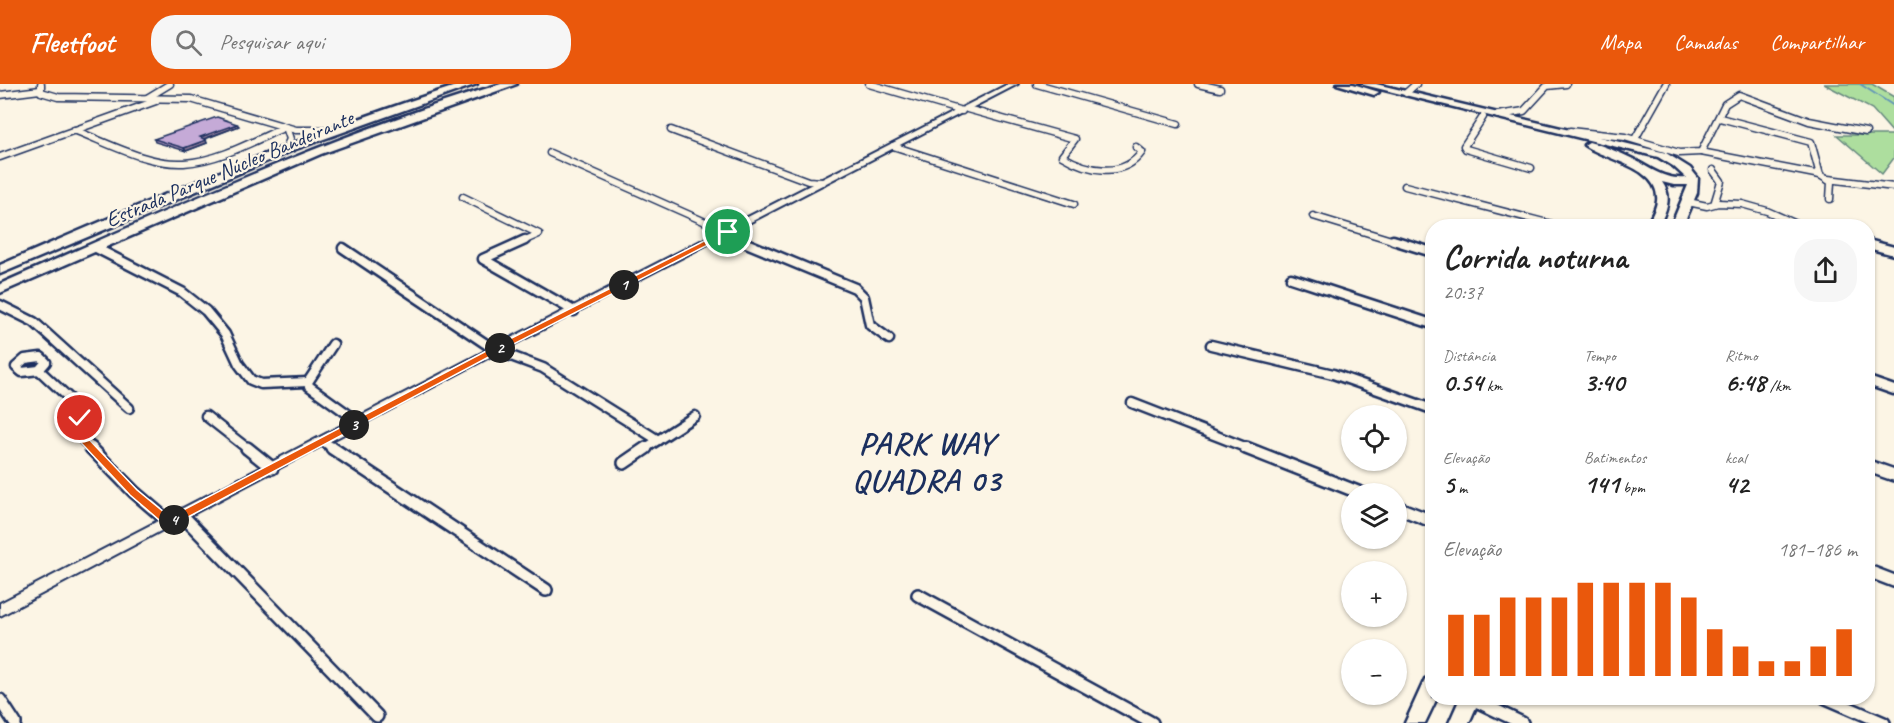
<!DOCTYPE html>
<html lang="pt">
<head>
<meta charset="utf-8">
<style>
	body { margin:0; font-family:Caveat,sans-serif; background:#f6f6f6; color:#222; height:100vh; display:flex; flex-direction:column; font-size:22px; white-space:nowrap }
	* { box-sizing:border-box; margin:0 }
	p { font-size:20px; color:#767676 }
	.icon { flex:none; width:33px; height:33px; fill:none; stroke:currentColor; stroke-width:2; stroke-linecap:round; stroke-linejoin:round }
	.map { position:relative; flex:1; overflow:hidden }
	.drawer { position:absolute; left:1425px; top:135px; width:450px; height:486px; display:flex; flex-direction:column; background:#fff; border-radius:24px; box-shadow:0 2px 4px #0004 }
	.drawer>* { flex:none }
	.fabs { position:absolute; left:1341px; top:321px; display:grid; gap:12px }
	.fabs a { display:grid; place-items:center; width:66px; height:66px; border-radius:50%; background:#fff; box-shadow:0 2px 4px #0004; font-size:30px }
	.pin { position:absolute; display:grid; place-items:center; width:51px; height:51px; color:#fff; margin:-26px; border:3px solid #fff; border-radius:50%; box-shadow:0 2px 6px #0007 }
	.km { position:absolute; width:30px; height:30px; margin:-15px; border-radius:50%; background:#222; color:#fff; font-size:16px; line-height:30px; text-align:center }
	.round { display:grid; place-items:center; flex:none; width:63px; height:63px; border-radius:24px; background:#f6f6f6 }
	.overview { display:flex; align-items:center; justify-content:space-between; height:102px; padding:0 18px }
	h1 { font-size:33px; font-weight:600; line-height:45px }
	.stats { display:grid; grid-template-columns:repeat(3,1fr); gap:9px; height:102px; padding:6px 18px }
	.stats div { display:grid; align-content:center }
	.stats b { font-size:26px; font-weight:600 }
	.stats small { font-size:16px; font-weight:400 }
	.stats p { font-size:16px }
	.chart { height:168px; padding:12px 18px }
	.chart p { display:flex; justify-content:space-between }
	.chart svg { width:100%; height:108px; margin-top:6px; stroke:#ea580c; stroke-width:6 }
	header { display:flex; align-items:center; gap:36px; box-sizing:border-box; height:84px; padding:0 30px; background:#ea580c; color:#fff }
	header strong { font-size:28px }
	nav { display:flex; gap:33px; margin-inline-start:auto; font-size:21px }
	.search { width:420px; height:54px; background:#f6f6f6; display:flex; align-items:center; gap:15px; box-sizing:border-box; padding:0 21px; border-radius:24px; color:#767676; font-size:22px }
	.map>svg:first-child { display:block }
	.green { fill:#adde9e; stroke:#64867e; stroke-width:1.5 }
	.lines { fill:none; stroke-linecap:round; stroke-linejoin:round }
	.stream { stroke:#6397b8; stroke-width:2 }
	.minor-far2-casing { stroke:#1b2f5e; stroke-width:9 }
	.minor-far1-casing { stroke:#1b2f5e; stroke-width:13 }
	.minor-casing { stroke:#1b2f5e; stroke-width:16 }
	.tertiary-casing { stroke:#1b2f5e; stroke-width:4 }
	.primary-casing { stroke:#1b2f5e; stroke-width:5 }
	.trunk-casing { stroke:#1b2f5e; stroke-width:5 }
	.minor-far2 { stroke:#fcf5e5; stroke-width:6 }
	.minor-far1 { stroke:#fcf5e5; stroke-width:8 }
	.minor { stroke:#fcf5e5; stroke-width:11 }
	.tertiary { fill:#fcf5e5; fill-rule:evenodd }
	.primary { fill:#fcf5e5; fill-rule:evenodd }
	.trunk { fill:#fcf5e5; fill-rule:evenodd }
	.wall { fill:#a992b9; stroke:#1b2f5e; stroke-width:1.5 }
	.shaded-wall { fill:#8a7796; stroke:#1b2f5e; stroke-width:1.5 }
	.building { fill:#c5aad7; stroke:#1b2f5e; stroke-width:1.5 }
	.route { fill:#ea580c; stroke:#fff; stroke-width:1.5 }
	.labels { text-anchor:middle; stroke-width:4.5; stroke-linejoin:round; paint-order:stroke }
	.far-street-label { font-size:22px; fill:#1b2f5e; stroke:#fcf5e5 }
	.district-label { font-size:32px; font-weight:bold; letter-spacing:1.5px; fill:#1b2f5e; stroke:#fcf5e5 }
</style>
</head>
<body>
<header>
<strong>Fleetfoot</strong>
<div class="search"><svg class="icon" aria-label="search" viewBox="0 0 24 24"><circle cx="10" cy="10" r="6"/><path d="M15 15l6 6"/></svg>Pesquisar aqui</div>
<nav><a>Mapa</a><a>Camadas</a><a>Compartilhar</a></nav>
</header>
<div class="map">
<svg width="1894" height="639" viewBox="0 0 1894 639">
	<rect width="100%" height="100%" fill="#fcf5e5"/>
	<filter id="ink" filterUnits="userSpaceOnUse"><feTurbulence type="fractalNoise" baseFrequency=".0167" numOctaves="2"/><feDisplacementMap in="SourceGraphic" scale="12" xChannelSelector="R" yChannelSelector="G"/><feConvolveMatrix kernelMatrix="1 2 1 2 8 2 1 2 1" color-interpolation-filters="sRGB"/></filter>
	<g filter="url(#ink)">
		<g class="green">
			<path d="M1824 0H1872L1894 13V50L1872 25Z"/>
			<path d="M1837 51H1894V74L1882 90Z"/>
		</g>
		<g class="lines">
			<path class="stream" d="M1860 0 1894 22"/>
			<defs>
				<g id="minor-far2">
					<path d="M41 0V8L58 13 191 15 296 46H333"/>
					<path d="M869 0 962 27"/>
					<path d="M1037 0 1178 40"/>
					<path d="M1198 0 1220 5"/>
					<path d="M1406 9 1416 0"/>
					<path d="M0 11 40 6"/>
					<path d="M147 14 170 0"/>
					<path d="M967 25 1075 55 1062 72C1087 87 1123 95 1142 68L1136 63"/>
					<path d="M1498 31 1524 27 1547 2 1566 0"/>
					<path d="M1483 33 1464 62 1466 65 1531 84"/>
					<path d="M1720 34 1811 58 1820 91 1831 98 1830 115"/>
					<path d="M74 46C108 59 147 81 184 79 218 77 252 58 283 44"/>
					<path d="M671 46 808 97 823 98"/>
					<path d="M1570 47 1625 53 1679 69 1701 68 1725 20 1739 11 1809 37 1866 48"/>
					<path d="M1635 55 1666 0"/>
					<path d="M893 62 1074 120"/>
					<path d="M286 64 290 55 287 46"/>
					<path d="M1701 68 1820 91"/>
					<path d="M550 69 728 148"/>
					<path d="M0 73 156 17"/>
					<path d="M1713 86 1721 97 1715 117"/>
					<path d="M1828 95 1894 103"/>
					<path d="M1405 102 1559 142"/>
					<path d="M463 113 539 150 521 158"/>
					<path d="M1688 118 1707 122 1718 119 1742 120 1767 127 1801 142"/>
					<path d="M1313 132 1398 158"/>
					<path d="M724 150 743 158"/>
				</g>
				<g id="minor-far1">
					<path d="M525 156 483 175 574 227"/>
					<path d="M739 156 855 204 864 213 870 241 889 255"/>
					<path d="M1393 156 1432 168"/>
					<path d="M1868 160 1894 167"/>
					<path d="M96 164 182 208 206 227 225 250 239 280 251 296 261 300 308 298"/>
					<path d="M343 164 495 266 543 284 658 356 644 365"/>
					<path d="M1291 194 1432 240"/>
					<path d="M0 221 34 238 129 324"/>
					<path d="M333 260 308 298 309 302 359 338"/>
					<path d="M1211 261 1333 290 1432 325"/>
					<path d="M41 273 46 278 39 286 22 288 16 283 25 275Z"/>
					<path d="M39 286 83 327C72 349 77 349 93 365"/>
					<path d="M1868 297 1894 306"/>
					<path d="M1132 319 1250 365"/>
					<path d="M206 332 248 365"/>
					<path d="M658 356 695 332"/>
					<path d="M323 357 334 365"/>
				</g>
				<g id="minor">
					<path d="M91 364 134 408 169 438"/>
					<path d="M247 364 272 384"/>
					<path d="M332 364 546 506"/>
					<path d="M1246 364 1363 410"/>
					<path d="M624 379 646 364"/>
					<path d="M1868 382 1894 391"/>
					<path d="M1396 423 1432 437"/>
					<path d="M182 431 377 632"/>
					<path d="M1868 487 1894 497"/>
					<path d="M918 511 1152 639"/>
					<path d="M1470 614 1522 639"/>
					<path d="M1826 614 1884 639"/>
					<path d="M0 616 15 639"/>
				</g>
				<path id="tertiary" d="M1008 0H1018L499 268 0 532V519L491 264Z"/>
				<g id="primary">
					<path d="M1337 0H1353L1379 8 1374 11Z"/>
					<path d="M1360 0H1376L1666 69 1690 84 1698 94 1697 109 1683 142H1671L1688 101H1674L1662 98C1673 113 1666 127 1659 142H1647C1650 134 1656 126 1657 117 1661 83 1602 75 1584 61L1589 58C1604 62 1619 68 1633 75 1652 85 1664 96 1686 94L1673 82 1658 73Z"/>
					<path d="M1432 593V614H1437L1425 639H1405L1425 595Z"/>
					<path d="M1460 614H1480L1469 639H1449Z"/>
				</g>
				<g id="trunk">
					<path d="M462 0H477L296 65 0 190V181C152 115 304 50 462 0Z"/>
					<path d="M501 0H517L321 70 0 209V200C165 128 328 52 501 0Z"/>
				</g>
			</defs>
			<use href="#minor-far2" class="minor-far2-casing"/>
			<use href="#minor-far1" class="minor-far1-casing"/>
			<use href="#minor" class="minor-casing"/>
			<use href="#tertiary" class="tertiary-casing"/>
			<use href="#primary" class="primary-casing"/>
			<use href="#trunk" class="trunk-casing"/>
			<use href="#minor-far2" class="minor-far2"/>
			<use href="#minor-far1" class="minor-far1"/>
			<use href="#minor" class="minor"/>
			<use href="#tertiary" class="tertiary"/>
			<use href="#primary" class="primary"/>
			<use href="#trunk" class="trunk"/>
		</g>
		<path class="wall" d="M239 42 205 55 207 59 186 67 155 58 154 55Z"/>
		<g class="shaded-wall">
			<path d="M237 40 239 42 201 56 200 53Z"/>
			<path d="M206 56 207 59 186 67 184 64Z"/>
		</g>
		<path class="building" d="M217 33 237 40 200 53 206 56 184 64 154 55Z"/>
	</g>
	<path class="route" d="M728 145 731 149 498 268 173 441H165L130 411 71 348 70 343 77 332H84L81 347 137 406 170 433 492 264Z"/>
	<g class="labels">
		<g class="far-street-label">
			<text transform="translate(229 84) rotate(-23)" y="8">Estrada Parque Núcleo Bandeirante</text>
		</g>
		<g class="district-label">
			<text x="927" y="370">PARK WAY<tspan x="927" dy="37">QUADRA 03</tspan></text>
		</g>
	</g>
</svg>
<div class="fabs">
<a><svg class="icon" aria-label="locate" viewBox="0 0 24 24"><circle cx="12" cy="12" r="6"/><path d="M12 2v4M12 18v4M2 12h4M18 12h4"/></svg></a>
<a><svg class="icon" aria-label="layers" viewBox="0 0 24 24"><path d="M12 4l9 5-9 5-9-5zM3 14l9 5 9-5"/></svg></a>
<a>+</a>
<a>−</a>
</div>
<div class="pin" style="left:728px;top:148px;background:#1e9e55"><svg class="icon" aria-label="arrive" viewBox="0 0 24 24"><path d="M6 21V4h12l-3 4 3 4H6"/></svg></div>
<div class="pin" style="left:80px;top:334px;background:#d93025"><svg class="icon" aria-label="check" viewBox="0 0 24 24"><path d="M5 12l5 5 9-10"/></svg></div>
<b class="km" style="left:624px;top:201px">1</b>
<b class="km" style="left:500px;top:264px">2</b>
<b class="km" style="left:354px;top:341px">3</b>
<b class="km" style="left:174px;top:436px">4</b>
<section class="drawer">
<div class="overview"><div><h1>Corrida noturna</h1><p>20:37</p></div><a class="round"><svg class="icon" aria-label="share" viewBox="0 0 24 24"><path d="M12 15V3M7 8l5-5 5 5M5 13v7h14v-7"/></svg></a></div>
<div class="stats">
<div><p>Distância</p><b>0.54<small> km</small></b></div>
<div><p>Tempo</p><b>3:40</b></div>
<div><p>Ritmo</p><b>6:48<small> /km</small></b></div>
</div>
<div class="stats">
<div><p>Elevação</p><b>5<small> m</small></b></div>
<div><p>Batimentos</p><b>141<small> bpm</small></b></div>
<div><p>kcal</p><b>42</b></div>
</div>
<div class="chart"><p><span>Elevação</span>181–186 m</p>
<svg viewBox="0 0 160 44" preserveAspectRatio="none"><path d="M5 44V19M15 44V19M25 44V12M35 44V12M45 44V12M55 44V6M65 44V6M75 44V6M85 44V6M95 44V12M105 44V25M115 44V32M125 44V38M135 44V38M145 44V32M155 44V25"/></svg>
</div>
</section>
</div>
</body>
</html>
